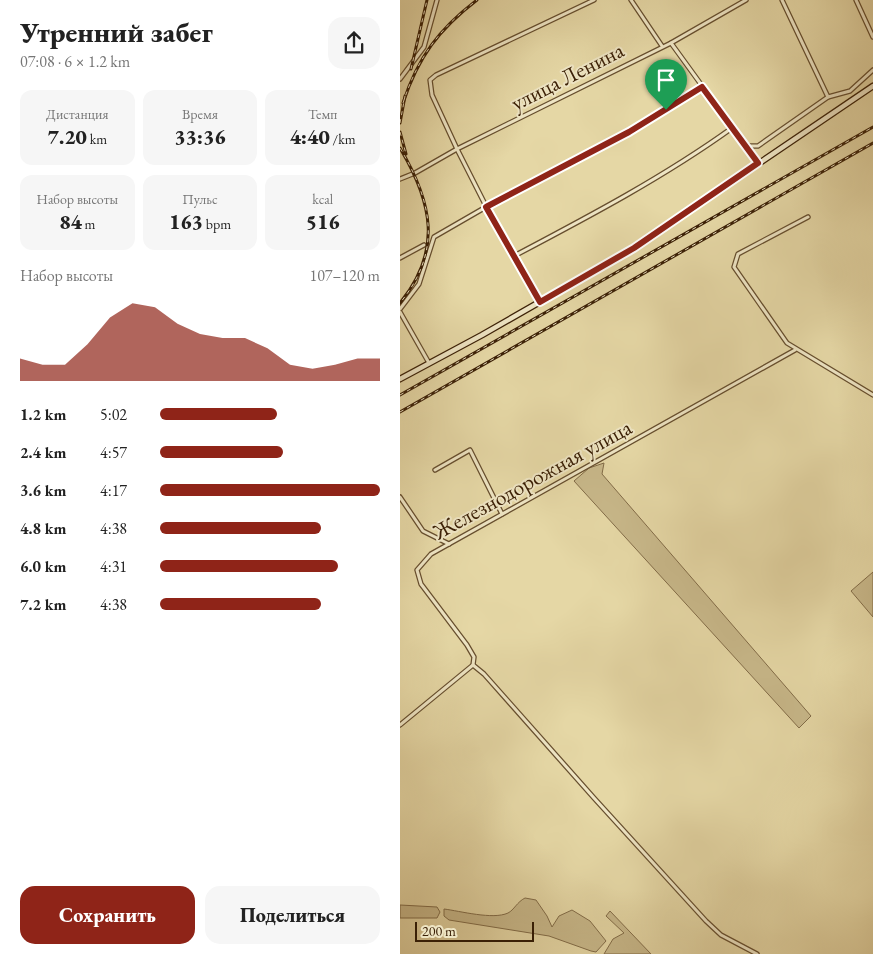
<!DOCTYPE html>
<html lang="ru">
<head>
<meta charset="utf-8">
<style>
	body { margin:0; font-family:"EB Garamond",serif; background:#f6f6f6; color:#222; height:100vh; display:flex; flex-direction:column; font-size:19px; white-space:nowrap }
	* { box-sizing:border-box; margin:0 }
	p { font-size:16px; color:#767676 }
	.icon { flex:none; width:28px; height:28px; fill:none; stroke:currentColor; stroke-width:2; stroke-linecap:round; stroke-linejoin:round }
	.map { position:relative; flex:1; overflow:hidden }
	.panel { display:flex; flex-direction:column; background:#fff; width:400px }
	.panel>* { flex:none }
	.scale { position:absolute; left:15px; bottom:12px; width:119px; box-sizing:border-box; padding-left:5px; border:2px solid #3b2006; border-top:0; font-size:14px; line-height:18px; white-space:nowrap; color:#3b2006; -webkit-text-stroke:4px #eee5c4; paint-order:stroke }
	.pin { position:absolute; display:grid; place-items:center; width:42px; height:42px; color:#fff; margin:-51px -21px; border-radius:50% 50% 50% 0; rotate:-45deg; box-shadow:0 0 5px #0007 }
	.pin .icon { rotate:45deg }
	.round { display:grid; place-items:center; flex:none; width:52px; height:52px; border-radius:15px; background:#f6f6f6 }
	.headline { display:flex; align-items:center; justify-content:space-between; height:85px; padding:0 20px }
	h1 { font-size:28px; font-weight:800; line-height:38px }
	.stats { display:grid; grid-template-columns:repeat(3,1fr); gap:8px; height:85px; padding:5px 20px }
	.stats div { display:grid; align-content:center; border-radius:12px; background:#f6f6f6; text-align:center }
	.stats b { font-size:21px; font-weight:800 }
	.stats small { font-size:14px; font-weight:400 }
	.stats p { font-size:14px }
	.chart { height:140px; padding:10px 20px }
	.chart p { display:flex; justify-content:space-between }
	.chart svg { width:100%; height:90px; margin-top:5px; fill:#8f2418; opacity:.7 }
	.button { display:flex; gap:10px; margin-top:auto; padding:10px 20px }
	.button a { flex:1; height:58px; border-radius:15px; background:#8f2418; color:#fff; font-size:20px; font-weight:800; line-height:58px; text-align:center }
	.button a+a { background:#f6f6f6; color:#222 }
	ul { padding:0 20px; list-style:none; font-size:16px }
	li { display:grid; grid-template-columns:80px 60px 1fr; align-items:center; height:38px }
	li i { height:12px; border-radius:6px; background:#8f2418 }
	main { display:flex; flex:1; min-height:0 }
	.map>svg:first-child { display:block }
	.green { fill:#c8b88a; stroke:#826c48 }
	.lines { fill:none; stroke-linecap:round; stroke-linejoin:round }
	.minor-casing { stroke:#664e2e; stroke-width:5.5 }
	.secondary-casing { stroke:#3b2006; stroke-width:7 }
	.minor { stroke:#eee5c4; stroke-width:3 }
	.secondary { stroke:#eee5c4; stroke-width:4.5 }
	.rail-casing { stroke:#3b2006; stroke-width:3 }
	.rail { stroke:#eee5c4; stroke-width:1; stroke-dasharray:4; stroke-linecap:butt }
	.route-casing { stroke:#fff; stroke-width:10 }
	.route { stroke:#8f2418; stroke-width:6 }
	.labels { text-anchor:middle; stroke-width:4; stroke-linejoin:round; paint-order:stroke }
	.street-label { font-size:22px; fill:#3b2006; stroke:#eee5c4 }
</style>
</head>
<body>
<main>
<section class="panel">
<div class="headline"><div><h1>Утренний забег</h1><p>07:08 · 6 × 1.2 km</p></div><a class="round"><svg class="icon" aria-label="share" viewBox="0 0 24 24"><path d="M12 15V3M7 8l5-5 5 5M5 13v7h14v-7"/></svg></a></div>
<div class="stats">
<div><p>Дистанция</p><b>7.20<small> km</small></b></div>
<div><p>Время</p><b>33:36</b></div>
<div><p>Темп</p><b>4:40<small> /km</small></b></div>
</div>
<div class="stats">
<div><p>Набор высоты</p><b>84<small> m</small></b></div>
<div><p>Пульс</p><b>163<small> bpm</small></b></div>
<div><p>kcal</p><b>516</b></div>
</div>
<div class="chart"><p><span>Набор высоты</span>107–120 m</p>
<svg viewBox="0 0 160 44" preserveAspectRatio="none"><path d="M0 44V33L10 36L20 36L30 26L40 13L50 6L60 8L70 16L80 21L90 23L100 23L110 28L120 36L130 38L140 36L150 33L160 33V44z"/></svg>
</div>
<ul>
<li><b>1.2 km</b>5:02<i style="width:53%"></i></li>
<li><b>2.4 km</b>4:57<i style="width:56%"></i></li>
<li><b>3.6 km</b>4:17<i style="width:100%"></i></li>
<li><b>4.8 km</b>4:38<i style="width:73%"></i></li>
<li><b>6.0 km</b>4:31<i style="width:81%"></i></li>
<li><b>7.2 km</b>4:38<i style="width:73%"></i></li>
</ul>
<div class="button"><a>Сохранить</a><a>Поделиться</a></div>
</section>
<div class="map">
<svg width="473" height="954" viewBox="0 0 473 954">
	<rect width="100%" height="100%" fill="#e5d7a5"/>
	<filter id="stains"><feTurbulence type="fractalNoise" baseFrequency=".004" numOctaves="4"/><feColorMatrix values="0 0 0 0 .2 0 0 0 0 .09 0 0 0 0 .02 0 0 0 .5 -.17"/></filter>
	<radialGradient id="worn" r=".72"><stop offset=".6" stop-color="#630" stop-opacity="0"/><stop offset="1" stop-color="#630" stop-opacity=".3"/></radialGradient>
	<g class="green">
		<path d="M204 463 202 474 411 716 399 728 174 481 189 468Z"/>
		<path d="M473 572V617L451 591Z"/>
		<path d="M125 898 136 900 147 916 152 927 159 916 172 910 190 921 206 941 196 952 191 951 149 936 49 920 44 916V909C60 911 93 920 108 913 114 910 117 902 125 898Z"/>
		<path d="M0 905 37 907 40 912 37 918H0Z"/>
		<path d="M210 911 251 954H204L213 939 224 933 206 916Z"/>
	</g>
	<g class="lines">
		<defs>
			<g id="minor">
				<path d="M231 0 262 46"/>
				<path d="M382 0 428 97"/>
				<path d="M456 0 473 37"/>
				<path d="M271 43 358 163"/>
				<path d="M0 79 24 47 37 0"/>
				<path d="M346 146H358L428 97 450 91 473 70"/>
				<path d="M0 179 15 173 57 149 271 43 346 0"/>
				<path d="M408 217 338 254 334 267 387 343 473 395"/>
				<path d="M114 256C188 217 264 177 332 128"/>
				<path d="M0 258 24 245"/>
				<path d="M139 302 94 222 57 149 32 95 30 80 36 75 194 0"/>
				<path d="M0 309 19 284 34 237 86 207 229 132 302 87"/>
				<path d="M0 312 29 363"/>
				<path d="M35 470 70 450 102 514"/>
				<path d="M0 497 23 531 49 544"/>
				<path d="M73 665 84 674 194 798 306 921 321 935 357 954"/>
				<path d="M0 725 73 665 74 657 67 645 21 584 17 570 31 554 395 350"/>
			</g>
			<path id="secondary" d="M0 379 82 335 234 248 473 86"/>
		</defs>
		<use href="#minor" class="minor-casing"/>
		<use href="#secondary" class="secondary-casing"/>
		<use href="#minor" class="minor"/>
		<use href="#secondary" class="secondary"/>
		<defs>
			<g id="rail">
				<path d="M11 69 27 0"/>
				<path d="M3 103C18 57 39 29 77 0"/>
				<path d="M0 123 5 96"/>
				<path d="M0 132 6 154"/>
				<path d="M0 148C32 202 43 250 0 303"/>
				<path d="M0 395 473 127"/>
				<path d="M0 412 473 143"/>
			</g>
		</defs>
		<use href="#rail" class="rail-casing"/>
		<use href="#rail" class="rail"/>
	</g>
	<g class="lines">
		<defs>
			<path id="route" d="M302 87 358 163 234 248 140 302 86 207 229 132Z"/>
		</defs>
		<use href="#route" class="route-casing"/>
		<use href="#route" class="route"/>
	</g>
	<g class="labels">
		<g class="street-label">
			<text transform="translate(167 76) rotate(-27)" y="8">улица Ленина</text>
			<text transform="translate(132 479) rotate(-29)" y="8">Железнодорожная улица</text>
		</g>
	</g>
	<rect width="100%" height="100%" filter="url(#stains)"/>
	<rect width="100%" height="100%" fill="url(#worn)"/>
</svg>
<div class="scale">200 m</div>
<div class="pin" style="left:266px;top:110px;background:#1e9e55"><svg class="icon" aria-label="arrive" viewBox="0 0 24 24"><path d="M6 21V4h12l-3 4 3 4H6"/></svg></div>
</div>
</main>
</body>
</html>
